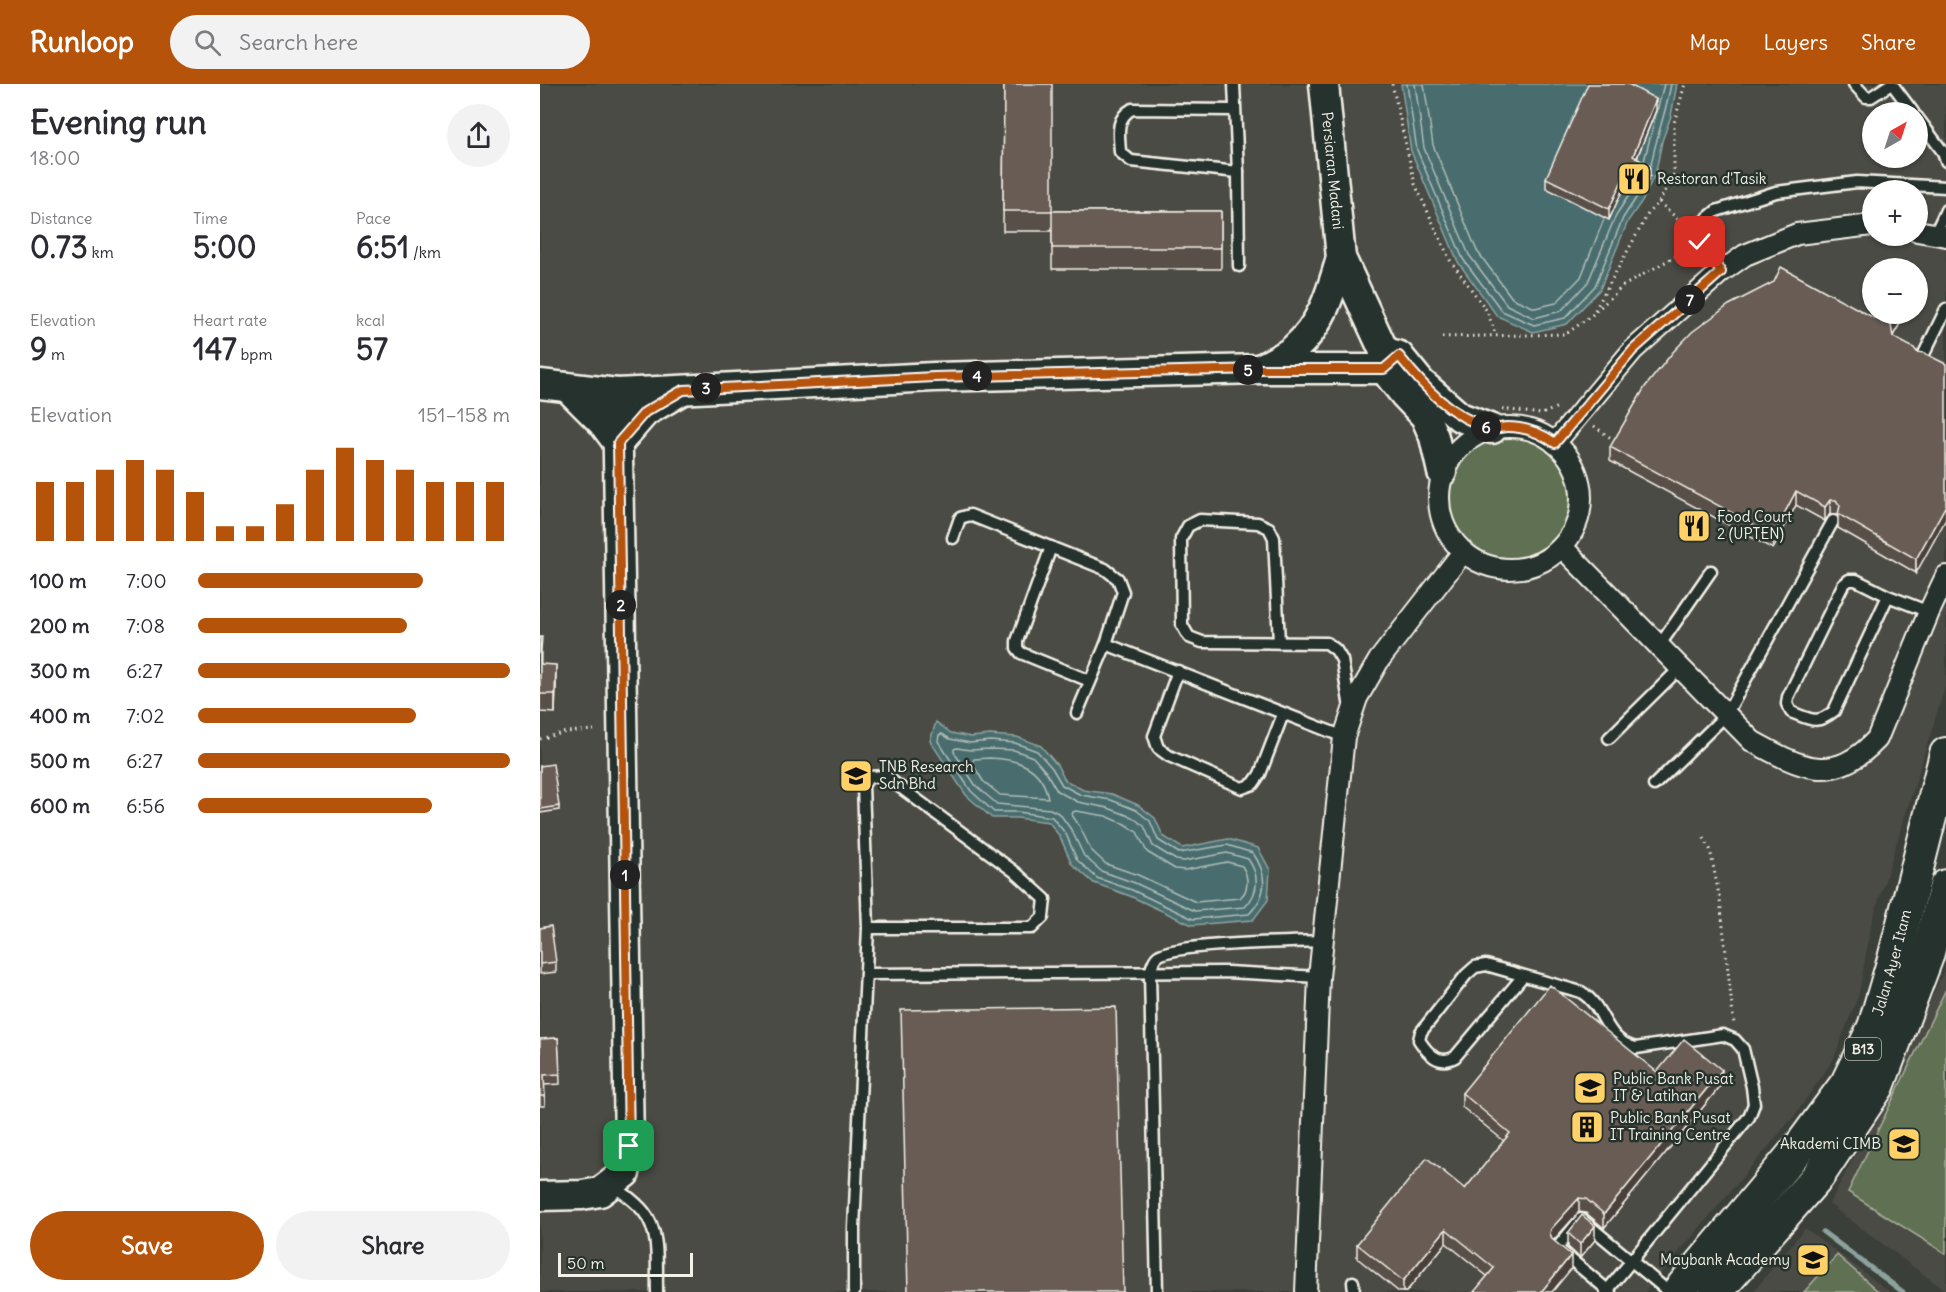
<!DOCTYPE html>
<html lang="en">
<head>
<meta charset="utf-8">
<style>
	body { margin:0; font-family:Delius,sans-serif; background:#f2f2f3; color:#2b2b33; height:100vh; display:flex; flex-direction:column; font-size:22px; white-space:nowrap }
	* { box-sizing:border-box; margin:0 }
	p { font-size:20px; color:#7c7c81 }
	.icon { flex:none; width:33px; height:33px; fill:none; stroke:currentColor; stroke-width:2; stroke-linecap:round; stroke-linejoin:round }
	.map { position:relative; flex:1; overflow:hidden }
	.drawer { display:flex; flex-direction:column; background:#fff; width:540px }
	.drawer>* { flex:none }
	.needle { width:39px; rotate:39deg }
	.fabs { position:absolute; left:1322px; top:18px; display:grid; gap:12px }
	.fabs a { display:grid; place-items:center; width:66px; height:66px; border-radius:50%; background:#fff; box-shadow:0 2px 4px #0004; font-size:30px }
	.scale { position:absolute; left:18px; bottom:15px; width:135px; box-sizing:border-box; padding-left:6px; border:3px solid #f4f1e8; border-top:0; font-size:16px; line-height:21px; white-space:nowrap; color:#f4f1e8; -webkit-text-stroke:4px #26332d; paint-order:stroke }
	.pin { position:absolute; display:grid; place-items:center; width:51px; height:51px; color:#fff; margin:-26px; border-radius:12px; box-shadow:0 3px 9px #0006 }
	.km { position:absolute; width:30px; height:30px; margin:-15px; border-radius:50%; background:#222; color:#fff; font-size:16px; line-height:30px; text-align:center }
	.round { display:grid; place-items:center; flex:none; width:63px; height:63px; border-radius:32px; background:#f2f2f3 }
	.head { display:flex; align-items:center; justify-content:space-between; height:102px; padding:0 30px }
	h1 { font-size:33px; font-weight:700; line-height:45px }
	.metrics { display:grid; grid-template-columns:repeat(3,1fr); gap:9px; height:102px; padding:6px 30px }
	.metrics div { display:grid; align-content:center }
	.metrics b { font-size:30px; font-weight:700 }
	.metrics small { font-size:16px; font-weight:400 }
	.metrics p { font-size:16px }
	.chart { height:168px; padding:12px 30px }
	.chart p { display:flex; justify-content:space-between }
	.chart svg { width:100%; height:108px; margin-top:6px; stroke:#b45309; stroke-width:6 }
	.primary-button { display:flex; gap:12px; margin-top:auto; padding:12px 30px }
	.primary-button a { flex:1; height:69px; border-radius:36px; background:#b45309; color:#fff; font-size:24px; font-weight:700; line-height:69px; text-align:center }
	.primary-button a+a { background:#f2f2f3; color:#2b2b33 }
	ul { padding:0 30px; list-style:none; font-size:20px }
	li { display:grid; grid-template-columns:96px 72px 1fr; align-items:center; height:45px }
	li i { height:15px; border-radius:8px; background:#b45309 }
	header { display:flex; align-items:center; gap:36px; box-sizing:border-box; height:84px; padding:0 30px; background:#b45309; color:#fff }
	header strong { font-size:28px }
	nav { display:flex; gap:33px; margin-inline-start:auto; font-size:21px }
	.search { width:420px; height:54px; background:#f2f2f3; display:flex; align-items:center; gap:15px; box-sizing:border-box; padding:0 21px; border-radius:33px; color:#7c7c81; font-size:22px }
	main { display:flex; flex:1; min-height:0 }
	.map>svg:first-child { display:block }
	.built { fill:#4b4b44; fill-rule:evenodd }
	.green { fill:#617153; stroke:#aab19e; stroke-width:1.5 }
	.water { fill:#496d6e; stroke:#8da29f; stroke-width:1.5 }
	.lines { fill:none; stroke-linecap:round; stroke-linejoin:round }
	.shore { stroke:#b0bcb7; stroke-width:1.5 }
	.stream { stroke:#8da29f; stroke-width:5 }
	.lane-casing { stroke:#f4f1e8; stroke-width:15 }
	.street-casing { stroke:#f4f1e8; stroke-width:24 }
	.secondary-casing { stroke:#f4f1e8; stroke-width:33 }
	.primary-casing { stroke:#f4f1e8; stroke-width:36 }
	.path { stroke:#f4f1e8; stroke-width:3; stroke-dasharray:1.5 4.5; stroke-linecap:butt }
	.lane { stroke:#26332d; stroke-width:10 }
	.street { stroke:#26332d; stroke-width:20 }
	.secondary { stroke:#26332d; stroke-width:28 }
	.primary { stroke:#26332d; stroke-width:32 }
	.wall { fill:#594f48; stroke:#f4f1e8; stroke-width:1.5 }
	.shaded-wall { fill:#48403b; stroke:#f4f1e8; stroke-width:1.5 }
	.building { fill:#675c54; stroke:#f4f1e8; stroke-width:1.5 }
	.route-casing { stroke:#fff; stroke-width:12 }
	.route { stroke:#b45309; stroke-width:8 }
	.labels { text-anchor:middle; stroke-width:5; stroke-linejoin:round; paint-order:stroke }
	.shield { fill:#26332d; stroke:#b6b8b0; stroke-width:1.5 }
	.shield-label { font-size:14px; font-weight:bold; fill:#f4f1e8 }
	.street-label { font-size:15px; fill:#f4f1e8; stroke:#26332d }
	.poi-label { font-size:15px; fill:#f4f1e8; stroke:#26332d; text-anchor:start }
</style>
</head>
<body>
<header>
<strong>Runloop</strong>
<div class="search"><svg class="icon" aria-label="search" viewBox="0 0 24 24"><circle cx="10" cy="10" r="6"/><path d="M15 15l6 6"/></svg>Search here</div>
<nav><a>Map</a><a>Layers</a><a>Share</a></nav>
</header>
<main>
<section class="drawer">
<div class="head"><div><h1>Evening run</h1><p>18:00</p></div><a class="round"><svg class="icon" aria-label="share" viewBox="0 0 24 24"><path d="M12 15V3M7 8l5-5 5 5M5 13v7h14v-7"/></svg></a></div>
<div class="metrics">
<div><p>Distance</p><b>0.73<small> km</small></b></div>
<div><p>Time</p><b>5:00</b></div>
<div><p>Pace</p><b>6:51<small> /km</small></b></div>
</div>
<div class="metrics">
<div><p>Elevation</p><b>9<small> m</small></b></div>
<div><p>Heart rate</p><b>147<small> bpm</small></b></div>
<div><p>kcal</p><b>57</b></div>
</div>
<div class="chart"><p><span>Elevation</span>151–158 m</p>
<svg viewBox="0 0 160 44" preserveAspectRatio="none"><path d="M5 44V20M15 44V20M25 44V15M35 44V11M45 44V15M55 44V24M65 44V38M75 44V38M85 44V29M95 44V15M105 44V6M115 44V11M125 44V15M135 44V20M145 44V20M155 44V20"/></svg>
</div>
<ul>
<li><b>100 m</b>7:00<i style="width:72%"></i></li>
<li><b>200 m</b>7:08<i style="width:67%"></i></li>
<li><b>300 m</b>6:27<i style="width:100%"></i></li>
<li><b>400 m</b>7:02<i style="width:70%"></i></li>
<li><b>500 m</b>6:27<i style="width:100%"></i></li>
<li><b>600 m</b>6:56<i style="width:75%"></i></li>
</ul>
<div class="primary-button"><a>Save</a><a>Share</a></div>
</section>
<div class="map">
<svg width="1406" height="1208" viewBox="0 0 1406 1208">
	<rect width="100%" height="100%" fill="#3a3f39"/>
	<filter id="ink" filterUnits="userSpaceOnUse"><feTurbulence type="fractalNoise" baseFrequency=".0167" numOctaves="2"/><feDisplacementMap in="SourceGraphic" scale="12" xChannelSelector="R" yChannelSelector="G"/><feConvolveMatrix kernelMatrix="1 2 1 2 8 2 1 2 1" color-interpolation-filters="sRGB"/></filter>
	<g filter="url(#ink)">
		<g class="built">
			<path d="M0 0H1406V600L1331 841 1319 910 1293 976 1255 1031 1105 1208H0ZM1332 28H1377V74H1332ZM1332 106H1377V152H1332ZM1332 184H1377V230H1332Z"/>
			<path d="M1406 882V1207L1289 1120 1354 999Z"/>
			<path d="M1265 1144 1350 1208H1213Z"/>
		</g>
		<g class="green">
			<circle cx="970" cy="413" r="61"/>
			<path d="M1406 905V1170L1308 1108Z"/>
			<path d="M1297 1171 1339 1208H1264Z"/>
		</g>
		<g class="water">
			<path d="M861 0H1137L1131 32 1122 57 1116 87 1104 114 1088 137 1060 205 1027 240 993 248 957 232 918 178 871 67Z"/>
			<path d="M396 638 411 649 431 653 450 651 477 653 501 662 517 681 525 696 543 706 572 710 598 721 615 734 623 752 642 764 688 755 718 764 730 786 728 816 713 836 652 841 590 812 554 799 532 780 520 753 509 738 477 734H452L426 711 390 657Z"/>
		</g>
		<g class="lines">
			<g class="shore">
				<path d="M867 0 877 66 923 175 962 227 994 241 1025 234 1055 202 1083 134 1100 108"/>
				<path d="M875 0 884 64 929 171 967 221 994 234 1021 227 1048 198 1076 131 1093 105"/>
				<path d="M884 0 893 61 937 167 972 214 995 224 1016 219 1041 193 1064 135"/>
				<path d="M1104 77 1124 0"/>
				<path d="M1111 81C1116 54 1126 28 1131 0"/>
				<path d="M402 650 410 655 430 659 450 657 475 659 497 667 512 684 522 701 541 711 571 716 596 726 610 737 618 756 639 769 687 761 713 769C728 791 728 811 709 830L653 835 592 806 557 794 537 776 526 750 512 733 478 728H454L431 707 398 657 399 651Z"/>
				<path d="M417 664 430 666 450 665 474 666 493 673 506 688 517 707 538 718 568 724 592 733 604 742 613 762 636 776 644 777 687 769 708 775C720 792 719 808 705 823L655 827 595 799 561 787 544 772 532 747 520 730 510 725 457 720 436 702 414 668V665Z"/>
				<path d="M450 674C478 675 502 683 508 714L460 711 443 697 432 679 434 675Z"/>
				<path d="M536 727 566 732 587 741 597 748 607 768 635 785 645 786 687 778 702 782C709 793 709 806 700 814L656 818 598 791 566 780 551 766 540 743 532 731 533 728Z"/>
			</g>
			<path class="stream" d="M1283 1148 1363 1208"/>
			<defs>
				<g id="lane">
					<path d="M694 0 698 88 699 182"/>
					<path d="M1314 0 1326 13H1331L1351 0"/>
					<path d="M1352 0 1373 28"/>
					<path d="M694 26 592 25C575 35 579 50 580 68L591 77 698 88"/>
					<path d="M1377 33 1403 68 1406 77"/>
					<path d="M1395 150 1406 126"/>
					<path d="M1181 188 1158 154 1159 141 1176 127 1236 108 1317 98 1406 103"/>
					<path d="M1381 276 1406 225"/>
					<path d="M413 454 420 434 430 431 565 485 578 495 583 508 566 560 804 653"/>
					<path d="M511 463 477 557V564L481 569 550 597"/>
					<path d="M1348 512 1294 627C1277 641 1271 636 1251 628L1247 620 1248 613 1303 501 1309 496H1316L1348 512 1389 528"/>
					<path d="M739 559 734 454 729 444 718 439 660 436 648 442 641 455 642 541 649 553 662 558 787 559 796 566 802 576 810 624"/>
					<path d="M1119 562 1171 487"/>
					<path d="M638 587 614 652 618 664 629 672 702 704 713 700 720 690 743 630"/>
					<path d="M537 629 566 560"/>
					<path d="M1069 654 1140 584"/>
					<path d="M345 692 475 788 505 815 503 833 492 844H328L323 701 329 693Z"/>
					<path d="M1114 701 1186 631 1293 437"/>
					<path d="M327 890 687 888 779 893"/>
					<path d="M983 892 915 973C899 982 888 970 879 956L881 948 926 891 935 883 946 881 1041 908C1067 924 1063 956 1096 964L1183 951 1195 956 1203 965 1212 1003 1214 1020 1209 1033 1066 1208"/>
					<path d="M72 1100C82 1109 96 1117 104 1128 121 1149 116 1183 117 1208"/>
					<path d="M813 1198 814 1208"/>
					<path d="M314 1208V1144L328 844"/>
					<path d="M617 1208 610 889C612 883 613 876 618 872 635 859 755 858 783 857"/>
					<path d="M1070 1208 1017 1164 1041 1135 1129 1208"/>
				</g>
				<g id="street">
					<path d="M1377 147 1406 152"/>
					<circle cx="970" cy="414" r="71"/>
					<path d="M1015 359 1093 266 1181 188 1205 171 1257 150 1332 141"/>
					<path d="M1022 463 1212 657C1261 684 1293 702 1337 655L1389 528 1406 492"/>
					<path d="M766 1208 779 893 804 653 817 614 839 576 923 468"/>
				</g>
				<g id="secondary">
					<path id="s1" d="M784 0 801 174 844 267V285L864 310 885 332 894 353 902 388"/>
					<path d="M846 268 859 272 881 299 920 333 952 345"/>
					<path d="M722 284C732 278 745 273 754 265 782 241 791 208 801 174"/>
					<path d="M0 300 77 309 394 293 720 285H844L859 272"/>
					<path d="M27 303 63 339 78 359"/>
					<path d="M78 359 105 328 139 308"/>
					<path d="M0 1112 42 1111 60 1108 85 1089 89 1062 77 309"/>
				</g>
				<g id="primary">
					<path id="s2" d="M1138 1208 1262 1060 1307 999 1334 943 1354 875 1406 670"/>
					<path d="M1176 1208 1278 1092 1338 1002 1387 872 1406 802"/>
				</g>
			</defs>
			<use href="#lane" class="lane-casing"/>
			<use href="#street" class="street-casing"/>
			<use href="#secondary" class="secondary-casing"/>
			<use href="#primary" class="primary-casing"/>
			<g class="path">
				<path d="M852 0 875 100 910 176 947 227 956 251"/>
				<path d="M1119 118 1144 141"/>
				<path d="M1055 226 1109 128 1119 118 1134 90V39L1145 0"/>
				<path d="M902 253 1026 250 1052 231 1083 202 1148 165"/>
				<path d="M962 325 1002 330 1020 322"/>
				<path d="M1054 342 1075 357"/>
				<path d="M0 655 26 648 54 646"/>
				<path d="M1164 754 1170 765 1180 816 1194 940"/>
			</g>
			<use href="#lane" class="lane"/>
			<use href="#street" class="street"/>
			<use href="#secondary" class="secondary"/>
			<use href="#primary" class="primary"/>
		</g>
		<g class="wall">
			<path d="M464 0 512 127H681V185H512V147H463Z"/>
			<path d="M1116 26 1097 74 1110 92 1103 108 1085 100 1069 136 1006 104V94Z"/>
			<path d="M1363 230V234L1353 252V253L1377 268 1376 489 1298 444V432L1296 430H1290L1285 437 1256 421 1233 465 1070 377V363L1334 234Z"/>
			<path d="M0 553 1 581 16 600 15 629 0 628Z"/>
			<path d="M0 682 19 722V726L0 729Z"/>
			<path d="M0 844 16 878V888L0 890Z"/>
			<path d="M18 954 20 1000 4 1001 5 1022H0V955Z"/>
			<path d="M1117 988 1182 1000 1064 1144 1046 1129 1039 1128 1013 1157 1031 1185 947 1192 906 1159 866 1208H859L817 1174V1160L925 1105 964 1057 922 1023V1009Z"/>
			<path d="M1028 1149 1055 1156 1040 1174 1028 1163Z"/>
		</g>
		<g class="shaded-wall">
			<path d="M1116 15V26L1093 83V72Z"/>
			<path d="M1110 82V92L1103 108V97Z"/>
			<path d="M1085 90V100L1069 136V125Z"/>
			<path d="M1358 230H1363V234L1351 255V241Z"/>
			<path d="M1256 407V421L1233 465V451Z"/>
			<path d="M1290 416V430L1285 437V423Z"/>
			<path d="M1406 421V435L1376 489V475Z"/>
			<path d="M16 581V600L15 629V610Z"/>
			<path d="M1182 986V1000L1064 1144V1130Z"/>
			<path d="M1039 1114V1128L1011 1159 1010 1149 1011 1145Z"/>
			<path d="M1055 1142V1156L1040 1174V1160Z"/>
			<path d="M906 1145V1159L866 1208H863V1197Z"/>
			<path d="M1031 1171V1185L1012 1208H1001Z"/>
		</g>
		<g class="building">
			<path d="M464 0H512V127H463Z"/>
			<path d="M1048 0H1088L1116 15 1093 72 1110 82 1103 97 1085 90 1069 125 1006 94Z"/>
			<rect x="512" y="127" width="169" height="37"/>
			<path d="M1241 183 1334 234 1336 230H1358L1351 241 1353 253 1374 264 1377 268 1384 269 1406 280V421L1376 475 1298 430 1300 422 1296 416H1290L1285 423 1256 407 1233 451 1070 363 1105 303 1133 268 1152 248 1189 221 1234 198Z"/>
			<path d="M0 553H2L0 580 16 581 15 610H0Z"/>
			<path d="M13 680 19 722 0 725V682Z"/>
			<path d="M11 842 16 878 0 880V844Z"/>
			<path d="M1010 901 1117 988 1144 955 1182 986 1064 1130 1046 1115 1039 1114 1011 1145 1010 1149 1012 1155 1031 1171 1001 1208H934L954 1184 906 1145 863 1197 817 1160 887 1074 925 1105 970 1049 922 1009Z"/>
			<path d="M576 923 583 1208H368L361 926Z"/>
			<path d="M18 954 20 990 4 991 5 1012H0V955Z"/>
			<path d="M1042 1131 1055 1142 1040 1160 1028 1149Z"/>
		</g>
	</g>
	<g class="lines" filter="url(#ink)">
		<defs>
			<path id="route" d="M89 1062 78 359 105 328 143 306 394 293 720 285H844L859 272C883 302 911 333 949 344 955 346 961 343 967 343 985 343 1001 349 1015 359L1093 266 1181 188 1160 158"/>
		</defs>
		<use href="#route" class="route-casing"/>
		<use href="#route" class="route"/>
	</g>
	<defs>
		<symbol id="restaurant-square" viewBox="-11 -11 22 22"><rect x="-9" y="-9" width="18" height="18" rx="4" fill="#ffd166" stroke="#26332d"/><path d="M-5-6h1v4h1v-4h1v4h1v-4h1v5L-1.5 .5V6h-2V.5L-5-1ZM5-6V6H3V1.5H1.5Q1.5-4 5-6Z" fill="#111"/></symbol>
		<symbol id="university-square" viewBox="-11 -11 22 22"><rect x="-9" y="-9" width="18" height="18" rx="4" fill="#ffd166" stroke="#26332d"/><path d="M0-5L7-2L0 1L-7-2ZM-4 1L0 2.5L4 1V4Q0 6-4 4Z" fill="#111"/></symbol>
		<symbol id="building-square" viewBox="-11 -11 22 22"><rect x="-9" y="-9" width="18" height="18" rx="4" fill="#ffd166" stroke="#26332d"/><path d="M-4-6H4V6H1V3H-1V6H-4ZM-2.5-4.3h1.7v1.8h-1.7ZM.8-4.3h1.7v1.8H.8ZM-2.5-1h1.7V.8h-1.7ZM.8-1h1.7V.8H.8Z" fill="#111"/></symbol>
	</defs>
	<g fill-rule="evenodd">
		<use href="#restaurant-square" x="1075" y="76" width="38" height="38"/>
		<use href="#restaurant-square" x="1135" y="423" width="38" height="38"/>
		<use href="#university-square" x="297" y="673" width="38" height="38"/>
		<use href="#university-square" x="1031" y="985" width="38" height="38"/>
		<use href="#building-square" x="1028" y="1024" width="38" height="38"/>
		<use href="#university-square" x="1345" y="1041" width="38" height="38"/>
		<use href="#university-square" x="1254" y="1157" width="38" height="38"/>
	</g>
	<g class="labels">
		<rect class="shield" x="1305" y="954" width="36" height="22" rx="4.5"/>
		<g class="shield-label">
			<text x="1323" y="970">B13</text>
		</g>
		<g class="street-label">
			<text dy="5" stroke="none"><textPath href="#s1" startOffset="87">Persiaran Madani</textPath></text>
			<text dy="5" stroke="none"><textPath href="#s2" startOffset="398">Jalan Ayer Itam</textPath></text>
		</g>
		<g class="poi-label">
			<text x="1117" y="100">Restoran d'Tasik</text>
			<text x="1177" y="438">Food Court<tspan x="1177" dy="17">2 (UPTEN)</tspan></text>
			<text x="339" y="688">TNB Research<tspan x="339" dy="17">Sdn Bhd</tspan></text>
			<text x="1073" y="1000">Public Bank Pusat<tspan x="1073" dy="17">IT &amp; Latihan</tspan></text>
			<text x="1070" y="1039">Public Bank Pusat<tspan x="1070" dy="17">IT Training Centre</tspan></text>
			<text x="1341" y="1065" text-anchor="end">Akademi CIMB</text>
			<text x="1250" y="1181" text-anchor="end">Maybank Academy</text>
		</g>
	</g>
</svg>
<div class="fabs">
<a><svg class="needle" viewBox="-14 -14 28 28"><path d="M0-13l5 13h-10z" fill="#e53935"/><path d="M0 13l5-13h-10z" fill="#7c7c81"/></svg></a>
<a>+</a>
<a>−</a>
</div>
<div class="scale">50 m</div>
<div class="pin" style="left:89px;top:1062px;background:#1e9e55"><svg class="icon" aria-label="arrive" viewBox="0 0 24 24"><path d="M6 21V4h12l-3 4 3 4H6"/></svg></div>
<div class="pin" style="left:1160px;top:158px;background:#d93025"><svg class="icon" aria-label="check" viewBox="0 0 24 24"><path d="M5 12l5 5 9-10"/></svg></div>
<b class="km" style="left:85px;top:791px">1</b>
<b class="km" style="left:81px;top:521px">2</b>
<b class="km" style="left:166px;top:304px">3</b>
<b class="km" style="left:437px;top:292px">4</b>
<b class="km" style="left:708px;top:286px">5</b>
<b class="km" style="left:946px;top:343px">6</b>
<b class="km" style="left:1150px;top:216px">7</b>
</div>
</main>
</body>
</html>
